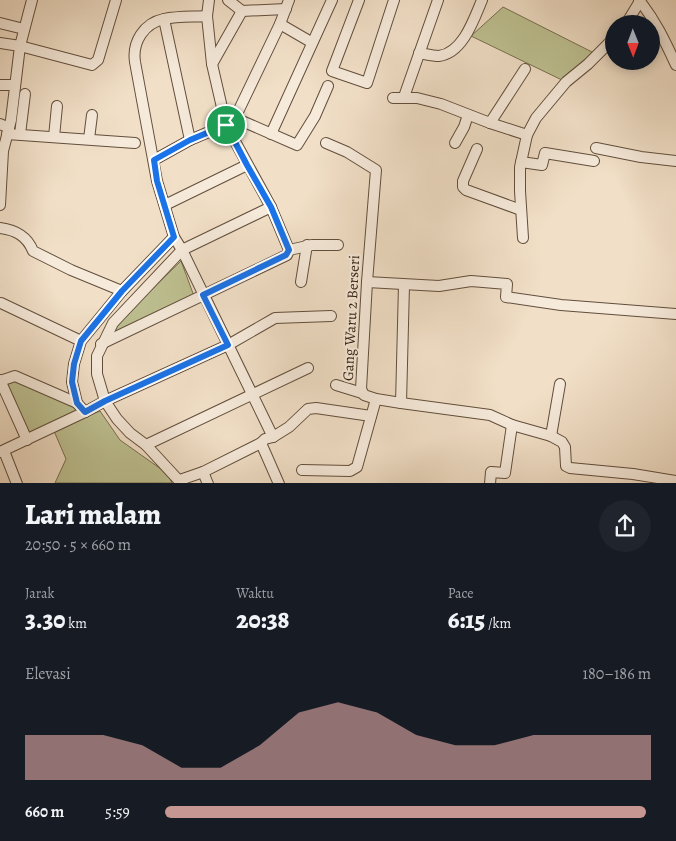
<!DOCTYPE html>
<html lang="id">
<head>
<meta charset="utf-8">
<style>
	body { margin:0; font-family:Alegreya,serif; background:#20242c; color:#f1f3f6; height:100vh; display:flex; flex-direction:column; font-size:19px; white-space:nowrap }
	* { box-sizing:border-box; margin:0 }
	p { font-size:16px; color:#9ea1a6 }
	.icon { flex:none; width:28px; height:28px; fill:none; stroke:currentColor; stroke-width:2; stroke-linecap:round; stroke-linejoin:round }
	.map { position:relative; height:483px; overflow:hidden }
	.details { display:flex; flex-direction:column; background:#171b24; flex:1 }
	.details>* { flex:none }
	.needle { width:32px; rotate:179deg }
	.fabs { position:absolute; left:605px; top:15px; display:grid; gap:10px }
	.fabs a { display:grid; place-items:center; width:55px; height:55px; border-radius:50%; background:#171b24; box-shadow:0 2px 12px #0003; font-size:25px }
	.pin { position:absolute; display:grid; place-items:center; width:42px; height:42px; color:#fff; margin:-21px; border:2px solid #fff; border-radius:50%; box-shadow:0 1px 5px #0007 }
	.round { display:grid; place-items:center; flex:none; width:52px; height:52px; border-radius:26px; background:#20242c }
	.headline { display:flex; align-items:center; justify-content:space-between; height:85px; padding:0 25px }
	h1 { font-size:28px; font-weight:800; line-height:38px }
	.figures { display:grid; grid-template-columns:repeat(3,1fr); gap:8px; height:85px; padding:5px 25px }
	.figures div { display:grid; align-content:center }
	.figures b { font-size:25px; font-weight:800 }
	.figures small { font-size:14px; font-weight:400 }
	.figures p { font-size:14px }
	.chart { height:140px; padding:10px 25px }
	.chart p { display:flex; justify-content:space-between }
	.chart svg { width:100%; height:90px; margin-top:5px; fill:#c59692; opacity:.7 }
	ul { padding:0 25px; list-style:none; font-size:16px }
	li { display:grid; grid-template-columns:80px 60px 1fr; align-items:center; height:38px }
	li i { height:12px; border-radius:6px; background:#c59692 }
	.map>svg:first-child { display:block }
	.green { fill:#bec192; stroke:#786f50 }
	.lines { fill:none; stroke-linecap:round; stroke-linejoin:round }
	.minor-casing { stroke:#624e3c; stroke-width:12 }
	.minor { stroke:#f6eadb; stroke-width:10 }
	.route-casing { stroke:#fff; stroke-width:10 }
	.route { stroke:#1a73e8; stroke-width:6 }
	.labels { text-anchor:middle; stroke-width:4; stroke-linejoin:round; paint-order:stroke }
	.street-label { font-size:15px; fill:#321d0d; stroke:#f6eadb }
</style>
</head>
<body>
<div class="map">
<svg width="676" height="484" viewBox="0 0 676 484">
	<rect width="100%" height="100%" fill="#f1dfc7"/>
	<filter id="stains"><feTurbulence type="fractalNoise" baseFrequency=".004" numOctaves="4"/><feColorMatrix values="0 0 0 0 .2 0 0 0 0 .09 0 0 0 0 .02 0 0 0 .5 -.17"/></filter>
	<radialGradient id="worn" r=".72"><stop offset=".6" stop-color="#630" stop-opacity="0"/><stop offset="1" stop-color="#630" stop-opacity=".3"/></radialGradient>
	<g class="green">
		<path d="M503 7 596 54 564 81 471 36Z"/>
		<path d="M181 261 194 296 109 339 117 323Z"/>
		<path d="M15 379 75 406 79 412 29 435 5 383Z"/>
		<path d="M100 411 120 440 168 474 172 483H55L66 459 54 431Z"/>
	</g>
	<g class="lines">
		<defs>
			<g id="minor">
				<path d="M228 0 242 11 286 9"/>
				<path d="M359 0 332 71 367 83 394 0"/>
				<path d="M639 0C655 20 665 41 676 65"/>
				<path d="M207 16C194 17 178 16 164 19 144 23 132 42 135 62L157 181 174 237 182 250 273 437"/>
				<path d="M164 19 190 140"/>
				<path d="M0 23 24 29"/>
				<path d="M280 24 311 42"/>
				<path d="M626 24 640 1"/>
				<path d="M0 43 20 46 92 65 98 60 116 0"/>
				<path d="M419 53C425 54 433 56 439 56 463 53 474 19 482 0"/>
				<path d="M212 64 242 11"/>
				<path d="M0 85H15"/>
				<path d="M405 94 438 0"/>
				<path d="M393 98H417L441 104 490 123 527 135"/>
				<path d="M235 118 297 145 315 116 328 86"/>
				<path d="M490 123 525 69"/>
				<path d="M0 124 9 128"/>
				<path d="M7 134 135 143"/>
				<path d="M20 134 25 94"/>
				<path d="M271 134 332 0"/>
				<path d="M54 137 57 106"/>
				<path d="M89 139 92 115"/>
				<path d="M326 143 347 152 376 170 367 282 361 389 364 395 376 399 401 403 490 415 512 425 551 436 562 442 565 447 566 466 570 468 633 474 676 481"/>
				<path d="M455 143 464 127 468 115"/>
				<path d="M596 148 641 157 676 161"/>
				<path d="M477 149 463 181V187L466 190 521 210"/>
				<path d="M154 160 190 140 230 123 235 118 280 24 289 0"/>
				<path d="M521 162 542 165 545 153 594 161"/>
				<path d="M0 205 3 151 11 120 20 46 32 0"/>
				<path d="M165 205 247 165"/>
				<path d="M0 228C16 230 27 236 33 251L71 270 122 291"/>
				<path d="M523 238 520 191V167L527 135 536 118 566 82 588 64 614 38"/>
				<path d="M289 250 312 245H338"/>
				<path d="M301 282 307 245"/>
				<path d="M367 282 439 286 471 281 507 284 506 297 561 305 676 314"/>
				<path d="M1 303 81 341"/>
				<path d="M101 344 287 255 289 250 271 207 226 125 212 64 207 16 209 0"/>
				<path d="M0 380 27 440"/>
				<path d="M0 381 15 376 77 403"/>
				<path d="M336 385 362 393"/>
				<path d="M401 403 404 285"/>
				<path d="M85 412 77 403 72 382 74 364 81 341 122 291 174 237"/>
				<path d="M551 436 560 384"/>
				<path d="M261 443 279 484"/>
				<path d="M146 445 308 368"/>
				<path d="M4 451 17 484"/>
				<path d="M0 452 85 412 105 401 228 345 275 318 331 316"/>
				<path d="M302 470 350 471 357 467 376 399"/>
				<path d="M203 472 208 484"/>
				<path d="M180 480 203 472 261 443 265 439 273 437 289 427 308 409 316 408 371 416"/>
				<path d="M182 484 146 445 130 433 117 419 105 401 97 374V356L113 323 182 250 271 207"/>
				<path d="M490 484 491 472 505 473 512 425"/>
			</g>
		</defs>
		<use href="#minor" class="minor-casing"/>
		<use href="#minor" class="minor"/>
	</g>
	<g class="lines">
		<defs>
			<path id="route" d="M226 125 247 165 271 207 289 250 286 255 203 295 228 345 105 401 85 412 77 403 72 382 74 364 81 341 122 291 174 237 157 181 154 160 190 140Z"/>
		</defs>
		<use href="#route" class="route-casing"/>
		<use href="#route" class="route"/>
	</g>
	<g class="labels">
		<g class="street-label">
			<text transform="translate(351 318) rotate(-87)" y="5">Gang Waru 2 Berseri</text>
		</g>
	</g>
	<rect width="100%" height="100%" filter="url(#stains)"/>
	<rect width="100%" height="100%" fill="url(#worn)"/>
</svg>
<div class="fabs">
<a><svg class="needle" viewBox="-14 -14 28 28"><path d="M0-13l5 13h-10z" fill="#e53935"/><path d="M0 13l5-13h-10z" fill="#9ea1a6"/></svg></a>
</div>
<div class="pin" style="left:226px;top:125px;background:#1e9e55"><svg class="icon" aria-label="arrive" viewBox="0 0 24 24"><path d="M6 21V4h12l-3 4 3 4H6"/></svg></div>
</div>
<section class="details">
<div class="headline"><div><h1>Lari malam</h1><p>20:50 · 5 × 660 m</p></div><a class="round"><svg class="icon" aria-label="share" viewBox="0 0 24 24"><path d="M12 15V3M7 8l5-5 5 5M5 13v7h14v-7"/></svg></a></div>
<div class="figures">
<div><p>Jarak</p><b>3.30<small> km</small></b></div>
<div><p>Waktu</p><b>20:38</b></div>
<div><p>Pace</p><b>6:15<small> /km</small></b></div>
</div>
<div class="chart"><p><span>Elevasi</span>180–186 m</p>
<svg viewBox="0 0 160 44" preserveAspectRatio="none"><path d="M0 44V22L10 22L20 22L30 27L40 38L50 38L60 27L70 11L80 6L90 11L100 22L110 27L120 27L130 22L140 22L150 22L160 22V44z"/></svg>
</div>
<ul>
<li><b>660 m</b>5:59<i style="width:99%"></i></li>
</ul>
</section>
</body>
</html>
